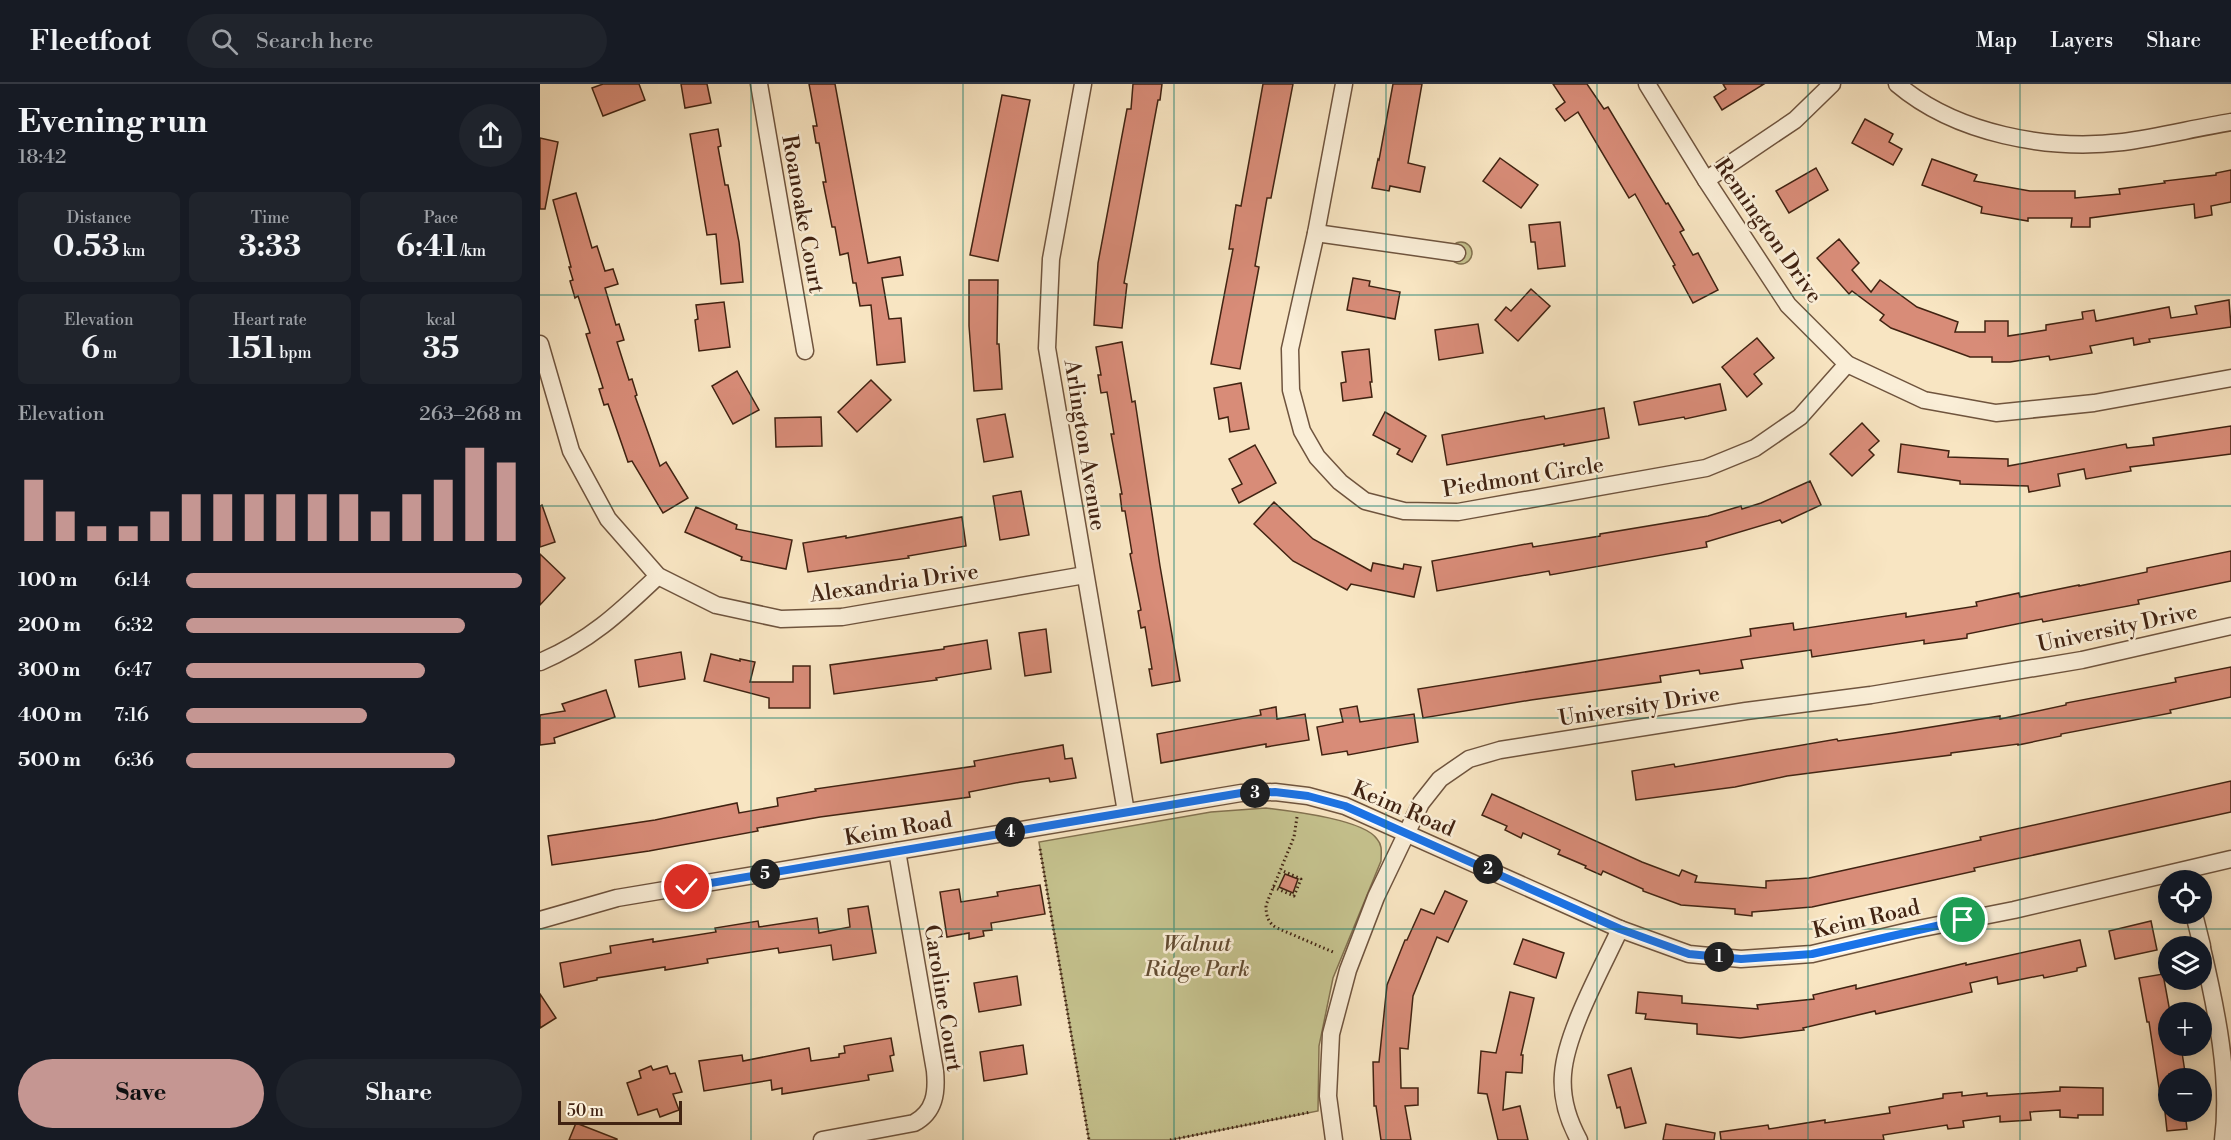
<!DOCTYPE html>
<html lang="en">
<head>
<meta charset="utf-8">
<style>
	body { margin:0; font-family:"Libre Bodoni",serif; background:#20242c; color:#f1f3f6; height:100vh; display:flex; flex-direction:column; font-size:22px; white-space:nowrap }
	* { box-sizing:border-box; margin:0 }
	p { font-size:20px; color:#9ea1a6 }
	.icon { flex:none; width:33px; height:33px; fill:none; stroke:currentColor; stroke-width:2; stroke-linecap:round; stroke-linejoin:round }
	.map { position:relative; flex:1; overflow:hidden }
	.details { display:flex; flex-direction:column; background:#171b24; width:540px }
	.details>* { flex:none }
	.buttons { position:absolute; left:1618px; top:786px; display:grid; gap:12px }
	.buttons a { display:grid; place-items:center; width:54px; height:54px; border-radius:50%; background:#171b24; box-shadow:0 3px 15px #0003; font-size:30px }
	.scale { position:absolute; left:18px; bottom:15px; width:124px; box-sizing:border-box; padding-left:6px; border:3px solid #412312; border-top:0; font-size:16px; line-height:21px; white-space:nowrap; color:#412312; -webkit-text-stroke:4px #faeed7; paint-order:stroke }
	.pin { position:absolute; display:grid; place-items:center; width:51px; height:51px; color:#fff; margin:-26px; border:3px solid #fff; border-radius:50%; box-shadow:0 2px 6px #0007 }
	.km { position:absolute; width:30px; height:30px; margin:-15px; border-radius:50%; background:#222; color:#fff; font-size:16px; line-height:30px; text-align:center }
	.round { display:grid; place-items:center; flex:none; width:63px; height:63px; border-radius:32px; background:#20242c }
	.overview { display:flex; align-items:center; justify-content:space-between; height:102px; padding:0 18px }
	h1 { font-size:33px; font-weight:700; line-height:45px }
	.stats { display:grid; grid-template-columns:repeat(3,1fr); gap:9px; height:102px; padding:6px 18px }
	.stats div { display:grid; align-content:center; border-radius:9px; background:#20242c; text-align:center }
	.stats b { font-size:30px; font-weight:700 }
	.stats small { font-size:16px; font-weight:400 }
	.stats p { font-size:16px }
	.chart { height:168px; padding:12px 18px }
	.chart p { display:flex; justify-content:space-between }
	.chart svg { width:100%; height:108px; margin-top:6px; stroke:#c59692; stroke-width:6 }
	.button { display:flex; gap:12px; margin-top:auto; padding:12px 18px }
	.button a { flex:1; height:69px; border-radius:36px; background:#c59692; color:#111; font-size:24px; font-weight:700; line-height:69px; text-align:center }
	.button a+a { background:#20242c; color:#f1f3f6 }
	ul { padding:0 18px; list-style:none; font-size:20px }
	li { display:grid; grid-template-columns:96px 72px 1fr; align-items:center; height:45px }
	li i { height:15px; border-radius:8px; background:#c59692 }
	header { display:flex; align-items:center; gap:36px; box-sizing:border-box; height:84px; padding:0 30px; background:#171b24; border-bottom:2px solid #363941 }
	header strong { font-size:28px }
	nav { display:flex; gap:33px; margin-inline-start:auto; font-size:21px }
	.search { width:420px; height:54px; background:#20242c; display:flex; align-items:center; gap:15px; box-sizing:border-box; padding:0 21px; border-radius:33px; color:#9ea1a6; font-size:22px }
	main { display:flex; flex:1; min-height:0 }
	.map>svg:first-child { display:block }
	.green { fill:#c5c28e; stroke:#837250; stroke-width:1.5 }
	.building { fill:#d88c78; stroke:#412312; stroke-width:1.5 }
	.lines { fill:none; stroke-linecap:round; stroke-linejoin:round }
	.minor-casing { stroke:#6f543e; stroke-width:19 }
	.path { stroke:#412312; stroke-width:3; stroke-dasharray:1.5 3; stroke-linecap:butt }
	.minor { stroke:#faeed7; stroke-width:16 }
	.route-casing { stroke:#fff; stroke-width:12 }
	.route { stroke:#1a73e8; stroke-width:8 }
	.grid { fill:none; stroke:#0f766e; stroke-width:1.5; stroke-opacity:0.55 }
	.labels { text-anchor:middle; stroke-width:5; stroke-linejoin:round; paint-order:stroke }
	.street-label { font-size:22px; fill:#412312; stroke:#faeed7 }
	.park-label { font-size:22px; font-style:italic; fill:#624b31; stroke:#faeed7 }
</style>
</head>
<body>
<header>
<strong>Fleetfoot</strong>
<div class="search"><svg class="icon" aria-label="search" viewBox="0 0 24 24"><circle cx="10" cy="10" r="6"/><path d="M15 15l6 6"/></svg>Search here</div>
<nav><a>Map</a><a>Layers</a><a>Share</a></nav>
</header>
<main>
<section class="details">
<div class="overview"><div><h1>Evening run</h1><p>18:42</p></div><a class="round"><svg class="icon" aria-label="share" viewBox="0 0 24 24"><path d="M12 15V3M7 8l5-5 5 5M5 13v7h14v-7"/></svg></a></div>
<div class="stats">
<div><p>Distance</p><b>0.53<small> km</small></b></div>
<div><p>Time</p><b>3:33</b></div>
<div><p>Pace</p><b>6:41<small> /km</small></b></div>
</div>
<div class="stats">
<div><p>Elevation</p><b>6<small> m</small></b></div>
<div><p>Heart rate</p><b>151<small> bpm</small></b></div>
<div><p>kcal</p><b>35</b></div>
</div>
<div class="chart"><p><span>Elevation</span>263–268 m</p>
<svg viewBox="0 0 160 44" preserveAspectRatio="none"><path d="M5 44V19M15 44V32M25 44V38M35 44V38M45 44V32M55 44V25M65 44V25M75 44V25M85 44V25M95 44V25M105 44V25M115 44V32M125 44V25M135 44V19M145 44V6M155 44V12"/></svg>
</div>
<ul>
<li><b>100 m</b>6:14<i style="width:100%"></i></li>
<li><b>200 m</b>6:32<i style="width:83%"></i></li>
<li><b>300 m</b>6:47<i style="width:71%"></i></li>
<li><b>400 m</b>7:16<i style="width:54%"></i></li>
<li><b>500 m</b>6:36<i style="width:80%"></i></li>
</ul>
<div class="button"><a>Save</a><a>Share</a></div>
</section>
<div class="map">
<svg width="1691" height="1056" viewBox="0 0 1691 1056">
	<rect width="100%" height="100%" fill="#f8e5c2"/>
	<filter id="stains"><feTurbulence type="fractalNoise" baseFrequency=".00333" numOctaves="4"/><feColorMatrix values="0 0 0 0 .2 0 0 0 0 .09 0 0 0 0 .02 0 0 0 .5 -.17"/></filter>
	<radialGradient id="worn" r=".72"><stop offset=".6" stop-color="#630" stop-opacity="0"/><stop offset="1" stop-color="#630" stop-opacity=".3"/></radialGradient>
	<g class="green">
		<circle cx="921" cy="169" r="11"/>
		<path d="M726 724C750 727 823 735 837 755 843 762 841 769 841 777L793 894 779 962 778 1027 630 1056H549L499 758 671 728Z"/>
	</g>
	<g class="building">
		<path d="M63 0H99L105 16 63 32 52 4Z"/>
		<path d="M141 0H167L171 19 145 24Z"/>
		<path d="M269 0H295L328 179 360 173 363 191 342 194 349 235 361 234 365 278 337 281 331 221 320 222 316 199H313L308 169 300 171 295 143H292L283 98H286L279 59H276L273 42H277Z"/>
		<path d="M593 0H622L620 16H618L584 199 587 200 582 244 554 241 558 179 587 25H591Z"/>
		<path d="M723 0H753L731 114H727L715 182 719 183 700 285 671 280 693 165H689L696 121 701 122Z"/>
		<path d="M853 0H882L868 79 885 83 880 108 850 102 849 107 832 104 838 75 839 76Z"/>
		<path d="M1013 0H1047L1064 25 1068 23 1126 120 1128 119 1144 146 1140 148 1153 171 1158 169 1178 206 1153 219 1133 182 1135 181 1095 110 1089 114 1038 28 1025 37 1016 25 1025 18Z"/>
		<path d="M1183 0H1224L1182 26 1174 13 1186 5Z"/>
		<path d="M462 11 490 16 458 177 430 171Z"/>
		<path d="M1325 35 1353 50 1349 58 1362 65 1353 81 1312 59Z"/>
		<path d="M178 45 181 62 178 63 185 101H188L199 158 203 198 181 200 176 150 167 151 150 50Z"/>
		<path d="M0 54 18 58 5 125H0Z"/>
		<path d="M960 74 998 101 981 124 943 97Z"/>
		<path d="M1392 75 1437 91 1434 97 1490 107H1535V114L1580 110 1579 105 1625 99 1624 97 1676 91V89L1691 86V118L1671 122 1672 131 1655 134 1654 120 1550 134V143H1531L1532 134H1488V137L1441 129 1442 123 1382 101Z"/>
		<path d="M1276 84 1288 106 1249 129 1236 107Z"/>
		<path d="M36 109 52 164 57 162 65 187 73 185 78 200 65 204 76 241 79 240 84 256 77 258 89 296 92 295 97 311 95 312 120 382 126 378 148 414 123 429 92 377 88 378 68 320 64 321 59 305 63 304 46 250 50 249 38 212 35 214 30 197 33 196 29 183H31L13 116Z"/>
		<path d="M1020 138 1025 182 998 185 995 158H991L989 141Z"/>
		<path d="M1299 155 1319 179 1312 186 1331 208 1340 196 1377 223 1418 238 1415 248H1445V237H1468V252L1506 246V241L1543 235 1542 228 1554 226 1556 237 1629 223 1631 234 1657 230 1655 222 1689 216 1691 243 1609 255 1610 258 1594 261 1593 254 1550 262 1552 269 1510 276 1509 272 1470 278H1452V273H1430L1351 244 1340 236 1344 231 1312 207 1309 210 1277 174Z"/>
		<path d="M813 194 830 197 829 202 860 208 855 235 807 226Z"/>
		<path d="M429 196H458L457 260H459L462 305 434 307 429 242Z"/>
		<path d="M991 205 1010 222 978 257 955 236 966 223 971 227Z"/>
		<path d="M184 218 190 263 159 267 155 236 158 235 156 221Z"/>
		<path d="M938 240 943 269 899 276 895 246Z"/>
		<path d="M1217 254 1234 274 1214 290 1222 300 1207 313 1182 283Z"/>
		<path d="M582 258 592 318 595 317 620 482 640 597 612 602 609 585H612L605 543 601 544 598 527 601 526 590 470 592 469 585 427H582L580 410H582L571 350H574L567 308 561 309 558 291H561L556 263Z"/>
		<path d="M829 265 832 298H830L832 313 803 317 801 299 806 298 802 268Z"/>
		<path d="M197 287 219 326 193 340 172 302Z"/>
		<path d="M331 296 351 316 317 348 298 328Z"/>
		<path d="M701 299 709 345 690 348 688 333 679 335 674 304Z"/>
		<path d="M1180 300 1186 326 1145 335 1144 333 1099 341 1094 318Z"/>
		<path d="M1064 324 1069 354 1024 362V360L907 381 902 351 1004 332 1005 335Z"/>
		<path d="M845 328 886 352 872 378 857 370 860 365 833 351Z"/>
		<path d="M465 330 473 373 444 378 437 335Z"/>
		<path d="M281 333 282 362 236 363 235 334Z"/>
		<path d="M1322 339 1339 357 1329 366 1334 371 1312 392 1290 370Z"/>
		<path d="M1691 342V370L1590 383 1591 387 1546 395 1544 385 1518 390 1520 402 1489 408 1488 402 1420 400V397L1358 388 1361 360 1409 367 1408 373 1468 375V382L1586 360 1587 364 1614 361 1613 354Z"/>
		<path d="M715 361 736 399 699 419 692 405 702 400 689 375Z"/>
		<path d="M1270 397 1281 421 1242 439 1240 436 1166 458 1167 463 1010 491 1009 487 897 507 892 477 992 459 993 463 1060 452V450L1168 432 1201 422 1202 425 1221 419Z"/>
		<path d="M481 407 489 451 460 456 453 412Z"/>
		<path d="M734 418 773 455 831 487 833 479 863 485 864 480 881 483 874 513 811 500 807 506 753 477 714 440Z"/>
		<path d="M2 421 15 458 0 463V422Z"/>
		<path d="M156 423 197 441 196 445 252 456 246 485 201 476 202 473 145 448Z"/>
		<path d="M422 433 426 462 368 472 369 474 268 488 263 459 306 452V454Z"/>
		<path d="M1691 467V497L1598 516 1599 520 1503 538 1502 535 1427 550V554L1384 560V556L1272 573 1271 566 1201 576 1203 584 1160 590 1159 586 1120 592 1121 598 991 616 883 634 878 605 1211 552 1210 545 1253 539 1254 546 1366 529V533L1437 522 1436 518 1479 509 1480 513 1539 501V502L1607 488V484Z"/>
		<path d="M0 470 25 494 0 521Z"/>
		<path d="M506 545 511 588 485 592 479 549Z"/>
		<path d="M447 556 451 585 396 594 397 596 294 610 290 581 404 565V563Z"/>
		<path d="M141 568 145 595 99 603 95 576Z"/>
		<path d="M171 570 200 577V575L215 578 210 598H253V582H270V624H229V614L164 597Z"/>
		<path d="M1691 583V613L1630 626 1631 629 1521 650V652L1478 661V660L1411 669V671L1247 692 1195 703 1096 716 1092 687 1134 680 1135 683 1297 655 1298 657 1354 649 1460 632V635L1526 621V619L1636 598 1635 594Z"/>
		<path d="M66 606 75 633 14 654 15 659 0 661V631L25 627 22 620Z"/>
		<path d="M817 622 820 638 874 630 878 658 808 671 807 667 782 671 777 643 803 638 800 625Z"/>
		<path d="M736 623 737 635 765 630 769 656 726 663V660L621 679 617 650 721 631 720 626Z"/>
		<path d="M523 661 525 675 532 674 536 694 510 698 509 694 481 698 429 708 430 713 280 733 217 744 218 747 109 767 12 781 8 752 115 736 197 719 199 729 238 722 237 714 276 707 275 705 435 682 434 677Z"/>
		<path d="M1691 697V728L1434 784 1435 787 1272 823 1212 828V832L1195 830V825L1141 821 1103 807V805L1063 787 1061 791 1045 784 1046 782 1018 770 1020 766 983 749 981 754 965 746 967 742 942 731 952 710 1102 778 1139 792 1142 786 1157 792 1155 798 1226 804V797L1269 794 1441 756 1440 753Z"/>
		<path d="M745 790 758 795 753 809 739 803Z"/>
		<path d="M500 801 505 830 451 839 452 846 443 847 444 852 429 855V849L407 853 400 808 419 805 421 818 458 812 457 808Z"/>
		<path d="M905 807 927 817 908 858 897 853 873 912 868 965 860 964 861 1004H878V1021L865 1022 871 1056H841L836 1022H834L833 978H839L847 901 865 856H867L881 825 894 830Z"/>
		<path d="M328 822 336 869 293 876 291 861 239 869 238 864 167 875 168 879 125 886V883L57 894V896L24 903 20 879 71 869 70 862 113 855V858L176 848 175 844 218 837 219 843 277 834 279 849 310 843 308 825Z"/>
		<path d="M1611 837 1617 866 1575 875 1569 847Z"/>
		<path d="M983 855 1024 869 1016 894 974 880Z"/>
		<path d="M1540 856 1546 882 1537 884V887L1504 894 1503 891 1458 900 1457 893 1430 899 1432 908 1336 930 1335 927 1263 944 1264 946 1200 954 1157 950V940L1105 935 1106 930 1096 929 1098 908 1142 912V919L1218 925 1217 921 1274 915 1273 911 1316 901V905L1426 879V881Z"/>
		<path d="M1623 890 1630 928 1629 962H1641L1645 988 1629 990V1016L1621 1017 1609 938H1607L1599 894Z"/>
		<path d="M477 892 481 921 439 928 434 899Z"/>
		<path d="M970 908 994 914 981 971H983L982 989 966 988 963 1026 980 1022 988 1056H958L947 1010 938 1009 941 967 956 969Z"/>
		<path d="M0 910 16 934 0 944Z"/>
		<path d="M351 954 354 971 350 972 353 987 328 991 329 996 242 1010V1004L232 1006 231 996 164 1007 159 977 202 971 203 977 269 964 271 977 299 973V970L305 969 304 962Z"/>
		<path d="M483 961 487 990 444 997 440 968Z"/>
		<path d="M111 982 113 986 127 982 130 990 135 989 142 1008 133 1010 139 1026 120 1033 117 1025 98 1031 87 999 101 994 99 987Z"/>
		<path d="M1091 984 1106 1039 1085 1044 1080 1023 1077 1024 1068 991Z"/>
		<path d="M1520 1003 1563 1004V1031H1538V1034L1520 1033V1026L1490 1028 1491 1036 1460 1038V1032L1423 1037 1424 1043 1408 1045 1407 1041 1343 1051 1344 1056H1181L1180 1048 1228 1041 1229 1045 1285 1036V1039L1350 1029 1349 1023 1403 1014V1010L1422 1008V1012L1447 1009V1012L1520 1007Z"/>
		<path d="M1625 1028H1645L1647 1045 1627 1047Z"/>
		<path d="M36 1039 77 1055V1056H29Z"/>
		<path d="M1126 1040 1175 1049 1174 1056H1123Z"/>
	</g>
	<g class="lines">
		<defs>
			<g id="minor">
				<path d="M219 0 265 267"/>
				<path d="M543 0 511 175 507 264 586 728"/>
				<path d="M804 0 776 149 750 265 751 306 762 347 777 373 800 398 825 417 864 427 918 428 1166 384 1215 364 1260 333 1307 280"/>
				<path d="M1107 0 1166 96 1248 221 1307 280 1384 316 1456 329 1554 319 1691 294"/>
				<path d="M1357 0C1416 50 1508 67 1583 58 1619 53 1655 44 1691 38"/>
				<path d="M1166 96 1255 36 1292 0"/>
				<path d="M776 149 917 169"/>
				<path d="M0 260 31 367 68 435 118 492 176 521 241 535 302 533 545 491"/>
				<path d="M0 578C50 557 80 528 118 492"/>
				<path d="M1654 830 1662 862"/>
				<path d="M0 836 77 814 701 709 735 708 768 712 805 722 1080 845 1149 870 1201 875 1272 870 1373 846 1474 826 1691 775"/>
				<path d="M1662 864C1676 924 1691 994 1683 1056"/>
				<path d="M282 1056 374 1039C395 1028 397 1008 395 987L357 767"/>
				<path d="M794 1056 788 1012 791 950 808 886 836 813 881 719 900 695 929 675 960 666 1206 627 1331 611 1542 576 1691 542"/>
				<path d="M1039 1056C1028 1036 1021 1014 1023 990 1026 948 1062 884 1080 845"/>
			</g>
		</defs>
		<use href="#minor" class="minor-casing"/>
		<g class="path">
			<path d="M757 733 754 753 726 821C726 832 728 839 737 844L793 868"/>
			<path d="M500 765 549 1056"/>
			<path d="M733 803 754 812 761 795 741 786"/>
			<path d="M630 1056 771 1028"/>
		</g>
		<use href="#minor" class="minor"/>
	</g>
	<g class="lines">
		<defs>
			<path id="route" d="M147 803 701 709 735 708 768 712 805 722 1080 845 1149 870 1201 875 1272 870 1423 836"/>
		</defs>
		<use href="#route" class="route-casing"/>
		<use href="#route" class="route"/>
	</g>
	<path class="grid" d="M211 0V1056M423 0V1056M634 0V1056M846 0V1056M1057 0V1056M1268 0V1056M1480 0V1056M0 211H1691M0 422H1691M0 634H1691M0 845H1691"/>
	<g class="labels">
		<g class="street-label">
			<text transform="translate(264 130) rotate(80)" y="8">Roanoake Court</text>
			<text transform="translate(1229 146) rotate(55)" y="8">Remington Drive</text>
			<text transform="translate(546 361) rotate(81)" y="8">Arlington Avenue</text>
			<text transform="translate(983 392) rotate(-9)" y="8">Piedmont Circle</text>
			<text transform="translate(354 498) rotate(-8)" y="8">Alexandria Drive</text>
			<text transform="translate(1577 543) rotate(-12)" y="8">University Drive</text>
			<text transform="translate(1099 621) rotate(-9)" y="8">University Drive</text>
			<text transform="translate(864 724) rotate(23)" y="8">Keim Road</text>
			<text transform="translate(358 744) rotate(-10)" y="8">Keim Road</text>
			<text transform="translate(1326 834) rotate(-13)" y="8">Keim Road</text>
			<text transform="translate(404 914) rotate(81)" y="8">Caroline Court</text>
		</g>
		<g class="park-label">
			<text x="657" y="867">Walnut<tspan x="657" dy="25">Ridge Park</tspan></text>
		</g>
	</g>
	<rect width="100%" height="100%" filter="url(#stains)"/>
	<rect width="100%" height="100%" fill="url(#worn)"/>
</svg>
<div class="buttons">
<a><svg class="icon" aria-label="locate" viewBox="0 0 24 24"><circle cx="12" cy="12" r="6"/><path d="M12 2v4M12 18v4M2 12h4M18 12h4"/></svg></a>
<a><svg class="icon" aria-label="layers" viewBox="0 0 24 24"><path d="M12 4l9 5-9 5-9-5zM3 14l9 5 9-5"/></svg></a>
<a>+</a>
<a>−</a>
</div>
<div class="scale">50 m</div>
<div class="pin" style="left:1423px;top:836px;background:#1e9e55"><svg class="icon" aria-label="arrive" viewBox="0 0 24 24"><path d="M6 21V4h12l-3 4 3 4H6"/></svg></div>
<div class="pin" style="left:147px;top:803px;background:#d93025"><svg class="icon" aria-label="check" viewBox="0 0 24 24"><path d="M5 12l5 5 9-10"/></svg></div>
<b class="km" style="left:1179px;top:873px">1</b>
<b class="km" style="left:948px;top:785px">2</b>
<b class="km" style="left:715px;top:709px">3</b>
<b class="km" style="left:470px;top:748px">4</b>
<b class="km" style="left:225px;top:790px">5</b>
</div>
</main>
</body>
</html>
